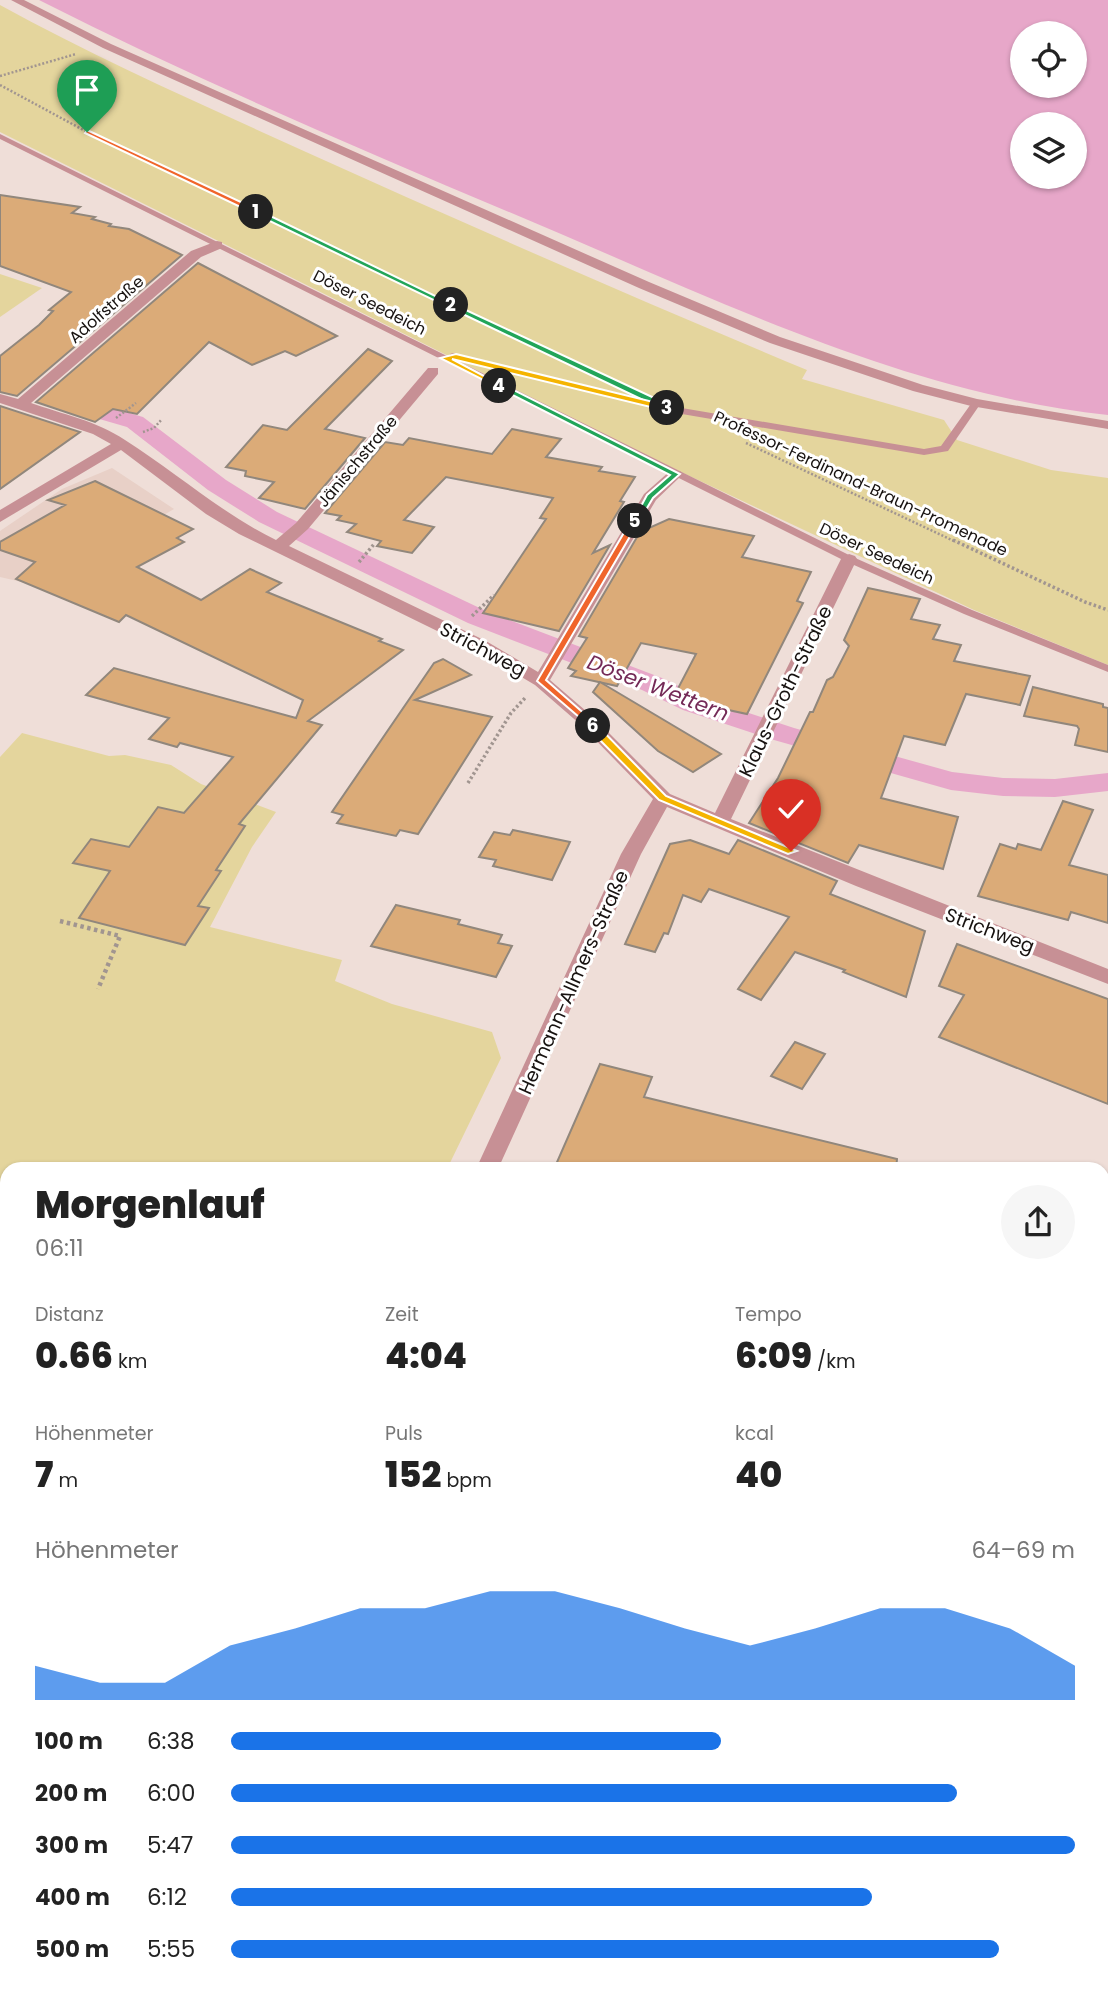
<!DOCTYPE html>
<html lang="de">
<head>
<meta charset="utf-8">
<style>
	body { margin:0; font-family:Poppins,sans-serif; background:#f6f6f6; color:#222; height:100vh; display:flex; flex-direction:column; font-size:26px; white-space:nowrap }
	* { box-sizing:border-box; margin:0 }
	p { font-size:23px; color:#767676 }
	.icon { flex:none; width:38px; height:38px; fill:none; stroke:currentColor; stroke-width:2; stroke-linecap:round; stroke-linejoin:round }
	.map { position:relative; flex:1; overflow:hidden }
	.panel { position:absolute; left:0px; top:1162px; width:1110px; height:831px; display:flex; flex-direction:column; background:#fff; border-radius:21px 21px 0 0; box-shadow:0 2px 5px #0004 }
	.panel>* { flex:none }
	.tools { position:absolute; left:1010px; top:21px; display:grid; gap:14px }
	.tools a { display:grid; place-items:center; width:77px; height:77px; border-radius:50%; background:#fff; box-shadow:0 2px 5px #0004; font-size:35px }
	.pin { position:absolute; display:grid; place-items:center; width:60px; height:60px; color:#fff; margin:-72px -30px; border-radius:50% 50% 50% 0; rotate:-45deg; box-shadow:0 0 7px #0007 }
	.pin .icon { rotate:45deg }
	.km { position:absolute; width:35px; height:35px; margin:-18px; border-radius:50%; background:#222; color:#fff; font-size:19px; line-height:35px; text-align:center }
	.round { display:grid; place-items:center; flex:none; width:74px; height:74px; border-radius:37px; background:#f6f6f6 }
	.headline { display:flex; align-items:center; justify-content:space-between; height:119px; padding:0 35px }
	h1 { font-size:38px; font-weight:800; line-height:52px }
	.figures { display:grid; grid-template-columns:repeat(3,1fr); gap:10px; height:119px; padding:7px 35px }
	.figures div { display:grid; align-content:center }
	.figures b { font-size:35px; font-weight:800 }
	.figures small { font-size:19px; font-weight:400 }
	.figures p { font-size:19px }
	.chart { height:196px; padding:14px 35px }
	.chart p { display:flex; justify-content:space-between }
	.chart svg { width:100%; height:126px; margin-top:7px; fill:#1a73e8; opacity:.7 }
	ul { padding:0 35px; list-style:none; font-size:23px }
	li { display:grid; grid-template-columns:112px 84px 1fr; align-items:center; height:52px }
	li i { height:18px; border-radius:9px; background:#1a73e8 }
	.map>svg:first-child { display:block }
	.built { fill:#e8d0c7 }
	.green { fill:#e4d59d }
	.water { fill:#e7a7c9; fill-rule:evenodd }
	.lines { fill:none; stroke-linecap:round; stroke-linejoin:round }
	.canal { fill:#e7a7c9; fill-rule:evenodd }
	.building { fill:#dbab78; stroke:#91877c; stroke-width:2 }
	.path-far2 { stroke:#a19590; stroke-width:2.5; stroke-dasharray:2 2; stroke-linecap:butt }
	.path-far1 { stroke:#a19590; stroke-width:3.5; stroke-dasharray:2.5 2.5; stroke-linecap:butt }
	.path { stroke:#a19590; stroke-width:4.5; stroke-dasharray:3.5 3.5; stroke-linecap:butt }
	.service { fill:#c79095; fill-rule:evenodd }
	.pedestrian { fill:#c79095; fill-rule:evenodd }
	.minor { fill:#c79095; fill-rule:evenodd }
	.split-1 { fill:#f0652b; stroke:#fff; stroke-width:2 }
	.split-2 { fill:#22a559; stroke:#fff; stroke-width:2 }
	.split-3 { fill:#22a559; stroke:#fff; stroke-width:2 }
	.split-4 { fill:#f5b400; stroke:#fff; stroke-width:2 }
	.split-5 { fill:#22a559; stroke:#fff; stroke-width:2 }
	.split-6 { fill:#f0652b; stroke:#fff; stroke-width:2 }
	.split-7 { fill:#f5b400; stroke:#fff; stroke-width:2 }
	.labels { text-anchor:middle; stroke-width:6; stroke-linejoin:round; paint-order:stroke }
	.far-street-label { font-size:16px; fill:#171210; stroke:#fff }
	.street-label { font-size:19px; fill:#171210; stroke:#fff }
	.water-label { font-size:21px; font-style:italic; fill:#742a57; stroke:#fff }
</style>
</head>
<body>
<div class="map">
<svg width="1108" height="1993" viewBox="0 0 1108 1993">
	<rect width="100%" height="100%" fill="#efded8"/>
	<path class="built" d="M112 468 174 509 124 538 131 563 149 594 119 622 26 583 0 577V531L62 489Z"/>
	<g class="green">
		<path d="M0 5C100 60 203 105 306 152 472 227 639 300 807 370L802 379 944 420 957 440 1051 470 1108 478V665L974 610 681 472 0 132Z"/>
		<path d="M0 274 42 288 0 317Z"/>
		<path d="M22 733 109 756 125 755 171 765 201 784 276 812 252 847 210 927 342 960 335 981 392 1004 492 1032 501 1058 447 1169H7V1906L0 1903V757Z"/>
	</g>
	<path class="water" d="M39 0H1108V415C915 394 738 310 561 234 386 160 209 86 39 0ZM1022 33H1074V86H1022ZM1022 124H1074V177H1022Z"/>
	<g class="lines">
		<path class="canal" d="M66 395 143 417 226 480 277 512 486 611 662 678 703 698 794 728 952 772 1003 778 1055 779 1108 773V791L1055 797 1003 796 951 790 774 740 683 710 642 690 468 623 259 522 208 490 127 427 58 407 54 402 58 397Z"/>
	</g>
	<g class="building">
		<path d="M0 195 80 207 72 213 95 217 92 219 111 224 109 226 129 229 182 255 17 396 0 392V356L39 325 53 311 49 310 71 292 0 266Z"/>
		<path d="M198 263 337 336 296 356 285 351 252 365 209 342 137 414 113 409 95 422 36 402Z"/>
		<path d="M368 349 392 361 325 429 365 438 305 509 259 498 274 482 245 476 246 471 226 467 263 425 287 430Z"/>
		<path d="M0 406 80 432 0 489Z"/>
		<path d="M512 429 561 439 546 457 602 467 599 471 635 477 620 501 624 502 593 553 610 545 559 631 483 613 546 519 540 518 553 498 446 477 404 520 434 527 412 553 377 546 381 541 347 532 356 524 337 520 341 516 325 513 385 442 403 445 409 438 492 454Z"/>
		<path d="M95 481 193 529 177 538 184 542 137 567 201 600 250 569 281 583 267 592 382 639 379 641 403 650 308 721 322 725 239 824 245 826 216 870 221 871 198 906 209 908 185 945 79 918 110 871 73 863 91 839 129 847 158 807 184 813 233 757 180 743 177 747 149 739 169 718 86 695 114 668 296 718 303 700 126 615 119 622 16 579 35 562 0 550V542L65 505 48 500Z"/>
		<path d="M669 519 754 536 742 557 811 572 797 601 803 603 747 714 673 698 696 654 641 643 617 686 571 676 576 671 568 668 587 638 579 636 640 532Z"/>
		<path d="M868 588 920 599 911 619 940 625 933 639 961 645 954 661 1030 676 1020 705 966 694 945 745 904 736 881 798 958 817 943 869 859 845 848 863 749 823 778 778 810 712H813L827 680 833 677 849 646 844 640Z"/>
		<path d="M443 659 471 675 415 700 492 717 418 834 400 830 396 836 337 823 343 815 332 812 434 663Z"/>
		<path d="M600 682 721 754 693 772 658 751 593 692Z"/>
		<path d="M1033 687 1103 704V707L1108 708V752L1075 745 1079 729 1077 726 1024 716Z"/>
		<path d="M1063 801 1093 810 1069 865 1108 875V923L1071 912 1068 920 978 896 1000 844 1016 849 1018 844 1041 850Z"/>
		<path d="M513 830 570 842 552 880 493 866 496 860 479 857 494 832 510 835Z"/>
		<path d="M690 840 729 854 738 840 837 881 830 894 925 931 906 997 843 972 845 970 795 952 761 1000 738 989 789 917 709 889 701 902 683 895 668 934 664 933 655 952 625 944 670 844Z"/>
		<path d="M396 905 460 920 458 924 502 935 498 943 512 946 496 977 371 946Z"/>
		<path d="M957 944 1108 999V1104L939 1037 964 995 939 986Z"/>
		<path d="M795 1042 825 1054 802 1089 771 1076Z"/>
		<path d="M600 1064 652 1077 644 1097 897 1159 896 1169H554Z"/>
	</g>
	<g class="lines">
		<g class="path-far2">
			<path d="M0 76 76 54"/>
			<path d="M0 85 87 132 577 364"/>
			<path d="M116 418 136 403"/>
			<path d="M143 432 154 428 162 419"/>
			<path d="M746 443 956 542"/>
		</g>
		<g class="path-far1">
			<path d="M953 540 1085 602 1108 610"/>
			<path d="M359 562 375 543"/>
			<path d="M472 616 494 595"/>
			<path d="M468 783 511 713 526 697"/>
		</g>
		<path class="path" d="M60 921 120 936 98 989"/>
		<path class="service" d="M0 134 449 357 450 354 453 353 676 407 924 449 941 446 973 401H979L981 403 948 451 924 455 676 413 452 358 853 557 972 610 1108 665V672L964 614 845 561 0 139Z"/>
		<path class="pedestrian" d="M11 0H24L111 44 649 282 780 337 923 385 977 399 1108 421V429L971 406 913 391 770 343 639 288 103 48Z"/>
		<g class="minor">
			<path d="M217 241 222 242V248L201 257 31 403C62 414 97 421 125 440 177 473 221 513 276 540L296 523 428 368H438V374L308 529 289 546 486 641 538 672 644 494 670 471H680L683 474 680 477 656 500 550 680 593 717 670 794 715 813 841 559 849 554 855 556 857 559 731 819 1108 969V984L856 886 667 807 641 854 498 1169H476L621 854 653 799 581 725 535 685 474 649 239 534 206 514 121 450 0 522V510L111 444 93 434 0 403V394L18 399 191 251Z"/>
			<path d="M85 1986H118L115 1993H82Z"/>
		</g>
	</g>
	<path class="split-1" d="M87 130 258 210 259 212 253 213 85 133Z"/>
	<path class="split-2" d="M253 210H258L454 305 448 307 253 213Z"/>
	<path class="split-3" d="M448 304H453L680 410 676 413 664 410 448 307Z"/>
	<path class="split-4" d="M456 354 670 406 671 408 667 411 452 359 503 386 497 387 440 358Z"/>
	<path class="split-5" d="M497 384H502L680 474 653 498 638 523H632L647 495 670 475 497 387Z"/>
	<path class="split-6" d="M632 519 639 521 546 680 596 724V729H593L537 681Z"/>
	<path class="split-7" d="M589 724H596L666 796 797 851 788 854 659 800 589 729Z"/>
	<g class="labels">
		<g class="far-street-label">
			<text transform="translate(370 302) rotate(27)" y="6">Döser Seedeich</text>
			<text transform="translate(106 309) rotate(-41)" y="6">Adolfstraße</text>
			<text transform="translate(357 461) rotate(-50)" y="6">Jänischstraße</text>
			<text transform="translate(861 483) rotate(25)" y="6">Professor-Ferdinand-Braun-Promenade</text>
			<text transform="translate(877 553) rotate(25)" y="6">Döser Seedeich</text>
		</g>
		<g class="street-label">
			<text transform="translate(483 649) rotate(28)" y="7">Strichweg</text>
			<text transform="translate(785 691) rotate(-64)" y="7">Klaus-Groth-Straße</text>
			<text transform="translate(990 930) rotate(21)" y="7">Strichweg</text>
			<text transform="translate(573 982) rotate(-66)" y="7">Hermann-Allmers-Straße</text>
		</g>
		<g class="water-label">
			<text transform="translate(658 688) rotate(21)" y="7">Döser Wettern</text>
		</g>
	</g>
</svg>
<div class="tools">
<a><svg class="icon" aria-label="locate" viewBox="0 0 24 24"><circle cx="12" cy="12" r="6"/><path d="M12 2v4M12 18v4M2 12h4M18 12h4"/></svg></a>
<a><svg class="icon" aria-label="layers" viewBox="0 0 24 24"><path d="M12 4l9 5-9 5-9-5zM3 14l9 5 9-5"/></svg></a>
</div>
<div class="pin" style="left:87px;top:132px;background:#1e9e55"><svg class="icon" aria-label="arrive" viewBox="0 0 24 24"><path d="M6 21V4h12l-3 4 3 4H6"/></svg></div>
<div class="pin" style="left:791px;top:851px;background:#d93025"><svg class="icon" aria-label="check" viewBox="0 0 24 24"><path d="M5 12l5 5 9-10"/></svg></div>
<b class="km" style="left:256px;top:212px">1</b>
<b class="km" style="left:451px;top:305px">2</b>
<b class="km" style="left:667px;top:408px">3</b>
<b class="km" style="left:499px;top:386px">4</b>
<b class="km" style="left:635px;top:521px">5</b>
<b class="km" style="left:593px;top:726px">6</b>
<section class="panel">
<div class="headline"><div><h1>Morgenlauf</h1><p>06:11</p></div><a class="round"><svg class="icon" aria-label="share" viewBox="0 0 24 24"><path d="M12 15V3M7 8l5-5 5 5M5 13v7h14v-7"/></svg></a></div>
<div class="figures">
<div><p>Distanz</p><b>0.66<small> km</small></b></div>
<div><p>Zeit</p><b>4:04</b></div>
<div><p>Tempo</p><b>6:09<small> /km</small></b></div>
</div>
<div class="figures">
<div><p>Höhenmeter</p><b>7<small> m</small></b></div>
<div><p>Puls</p><b>152<small> bpm</small></b></div>
<div><p>kcal</p><b>40</b></div>
</div>
<div class="chart"><p><span>Höhenmeter</span>64–69 m</p>
<svg viewBox="0 0 160 44" preserveAspectRatio="none"><path d="M0 44V32L10 38L20 38L30 25L40 19L50 12L60 12L70 6L80 6L90 12L100 19L110 25L120 19L130 12L140 12L150 19L160 32V44z"/></svg>
</div>
<ul>
<li><b>100 m</b>6:38<i style="width:58%"></i></li>
<li><b>200 m</b>6:00<i style="width:86%"></i></li>
<li><b>300 m</b>5:47<i style="width:100%"></i></li>
<li><b>400 m</b>6:12<i style="width:76%"></i></li>
<li><b>500 m</b>5:55<i style="width:91%"></i></li>
</ul>
</section>
</div>
</body>
</html>
